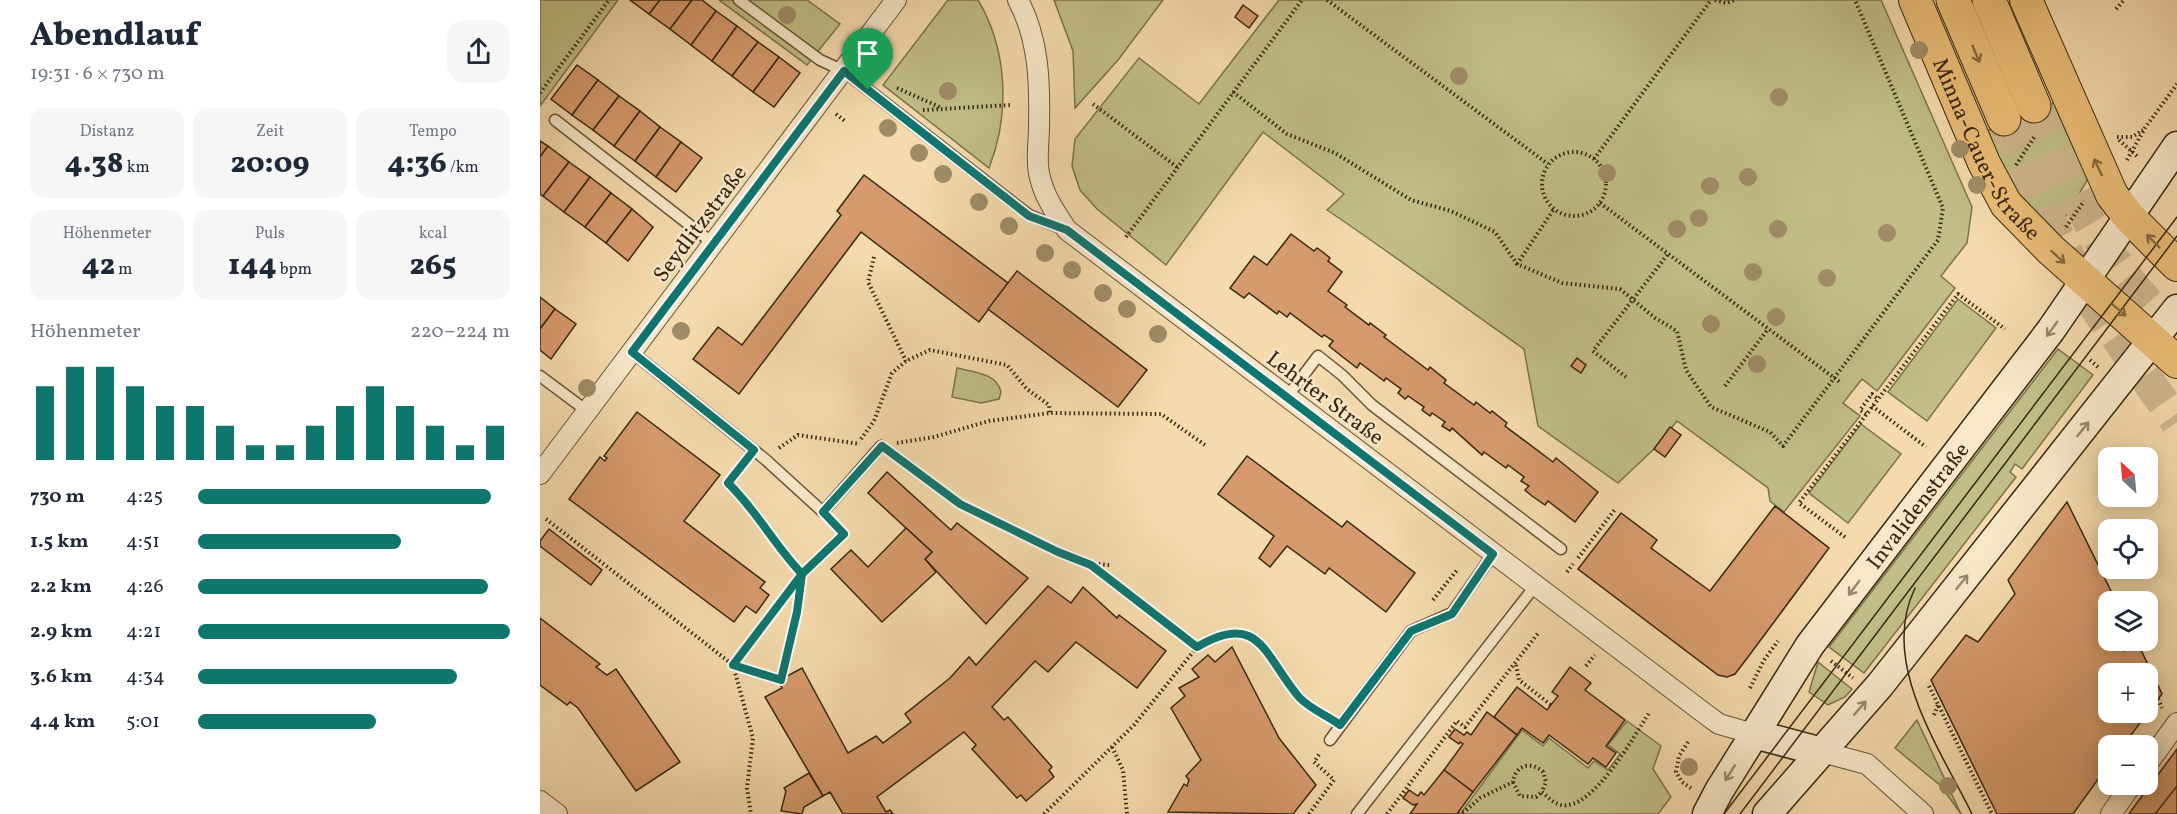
<!DOCTYPE html>
<html lang="de">
<head>
<meta charset="utf-8">
<style>
	body { margin:0; font-family:Vollkorn,serif; background:#f6f6f7; color:#1f2937; height:100vh; display:flex; flex-direction:column; font-size:22px; white-space:nowrap }
	* { box-sizing:border-box; margin:0 }
	p { font-size:20px; color:#747a83 }
	.icon { flex:none; width:33px; height:33px; fill:none; stroke:currentColor; stroke-width:2; stroke-linecap:round; stroke-linejoin:round }
	.map { position:relative; flex:1; overflow:hidden }
	.panel { display:flex; flex-direction:column; background:#fff; width:540px }
	.panel>* { flex:none }
	.needle { width:39px; rotate:334deg }
	.buttons { position:absolute; left:1558px; top:447px; display:grid; gap:12px }
	.buttons a { display:grid; place-items:center; width:60px; height:60px; border-radius:12px; background:#fff; box-shadow:0 3px 15px #0003; font-size:30px }
	.pin { position:absolute; display:grid; place-items:center; width:51px; height:51px; color:#fff; margin:-62px -26px; border-radius:50% 50% 50% 0; rotate:-45deg; box-shadow:0 0 6px #0007 }
	.pin .icon { rotate:45deg }
	.round { display:grid; place-items:center; flex:none; width:63px; height:63px; border-radius:18px; background:#f6f6f7 }
	.overview { display:flex; align-items:center; justify-content:space-between; height:102px; padding:0 30px }
	h1 { font-size:33px; font-weight:800; line-height:45px }
	.stats { display:grid; grid-template-columns:repeat(3,1fr); gap:9px; height:102px; padding:6px 30px }
	.stats div { display:grid; align-content:center; border-radius:15px; background:#f6f6f7; text-align:center }
	.stats b { font-size:30px; font-weight:800 }
	.stats small { font-size:16px; font-weight:400 }
	.stats p { font-size:16px }
	.chart { height:168px; padding:12px 30px }
	.chart p { display:flex; justify-content:space-between }
	.chart svg { width:100%; height:108px; margin-top:6px; stroke:#0f766e; stroke-width:6 }
	ul { padding:0 30px; list-style:none; font-size:20px }
	li { display:grid; grid-template-columns:96px 72px 1fr; align-items:center; height:45px }
	li i { height:15px; border-radius:8px; background:#0f766e }
	main { display:flex; flex:1; min-height:0 }
	.map>svg:first-child { display:block }
	.green { fill:#c0be86; stroke:#7c724b; stroke-width:1.5 }
	.building { fill:#d69a6c; stroke:#382710; stroke-width:1.5 }
	.lines { fill:none; stroke-linecap:round; stroke-linejoin:round }
	.highway-tunnel { stroke:#ceb68d; stroke-width:33; stroke-dasharray:33 16; stroke-linecap:butt }
	.lane-casing { stroke:#675437; stroke-width:13 }
	.street-casing { stroke:#675437; stroke-width:22 }
	.secondary-casing { stroke:#382710; stroke-width:31 }
	.primary-casing { stroke:#382710; stroke-width:34 }
	.highway-casing { stroke:#382710; stroke-width:35 }
	.path { stroke:#382710; stroke-width:4; stroke-dasharray:1.5 3; stroke-linecap:butt }
	.lane { stroke:#f8e7c9; stroke-width:10 }
	.street { stroke:#f8e7c9; stroke-width:20 }
	.secondary { stroke:#f8e7c9; stroke-width:28 }
	.primary { stroke:#eabd76; stroke-width:32 }
	.highway { stroke:#eabd76; stroke-width:33 }
	.tram { stroke:#382710; stroke-width:1.5 }
	.tree { fill:#9f8c67 }
	.oneway { stroke:#886a3e }
	.oneway2 { stroke:#98876c }
	.route-casing { stroke:#fff; stroke-width:12 }
	.route { stroke:#0f766e; stroke-width:8 }
	.labels { text-anchor:middle; stroke-width:5; stroke-linejoin:round; paint-order:stroke }
	.street-label { font-size:22px; fill:#382710; stroke:#f8e7c9 }
</style>
</head>
<body>
<main>
<section class="panel">
<div class="overview"><div><h1>Abendlauf</h1><p>19:31 · 6 × 730 m</p></div><a class="round"><svg class="icon" aria-label="share" viewBox="0 0 24 24"><path d="M12 15V3M7 8l5-5 5 5M5 13v7h14v-7"/></svg></a></div>
<div class="stats">
<div><p>Distanz</p><b>4.38<small> km</small></b></div>
<div><p>Zeit</p><b>20:09</b></div>
<div><p>Tempo</p><b>4:36<small> /km</small></b></div>
</div>
<div class="stats">
<div><p>Höhenmeter</p><b>42<small> m</small></b></div>
<div><p>Puls</p><b>144<small> bpm</small></b></div>
<div><p>kcal</p><b>265</b></div>
</div>
<div class="chart"><p><span>Höhenmeter</span>220–224 m</p>
<svg viewBox="0 0 160 44" preserveAspectRatio="none"><path d="M5 44V14M15 44V6M25 44V6M35 44V14M45 44V22M55 44V22M65 44V30M75 44V38M85 44V38M95 44V30M105 44V22M115 44V14M125 44V22M135 44V30M145 44V38M155 44V30"/></svg>
</div>
<ul>
<li><b>730 m</b>4:25<i style="width:94%"></i></li>
<li><b>1.5 km</b>4:51<i style="width:65%"></i></li>
<li><b>2.2 km</b>4:26<i style="width:93%"></i></li>
<li><b>2.9 km</b>4:21<i style="width:100%"></i></li>
<li><b>3.6 km</b>4:34<i style="width:83%"></i></li>
<li><b>4.4 km</b>5:01<i style="width:57%"></i></li>
</ul>
</section>
<div class="map">
<svg width="1637" height="814" viewBox="0 0 1637 814">
	<rect width="100%" height="100%" fill="#f4daac"/>
	<filter id="stains"><feTurbulence type="fractalNoise" baseFrequency=".00333" numOctaves="4"/><feColorMatrix values="0 0 0 0 .2 0 0 0 0 .09 0 0 0 0 .02 0 0 0 .5 -.17"/></filter>
	<radialGradient id="worn" r=".72"><stop offset=".6" stop-color="#630" stop-opacity="0"/><stop offset="1" stop-color="#630" stop-opacity=".3"/></radialGradient>
	<g class="green">
		<path d="M0 0H78L0 106Z"/>
		<path d="M179 0H267L300 24 267 65Z"/>
		<path d="M408 0H438C468 50 470 115 449 168L343 85Z"/>
		<path d="M514 0H623L578 60 535 108 533 51Z"/>
		<path d="M739 0H1341L1432 207 1427 243 1401 276 1415 288 1337 391 1322 379 1303 403 1320 416 1244 512 1230 501 1228 488 1137 421 1114 449 1078 483 998 426 984 349C918 303 854 255 787 210L804 194 723 132 626 265 557 209 540 190 532 166 535 139 599 58 659 104Z"/>
		<path d="M1516 102 1548 179 1514 236 1483 207 1445 132Z"/>
		<path d="M1418 299 1456 328 1387 421 1348 392Z"/>
		<path d="M1518 349 1553 375 1482 469 1475 464 1470 472 1476 477 1324 673 1289 647Z"/>
		<path d="M417 368C433 372 457 373 461 392L459 399 441 403 412 397Z"/>
		<path d="M1321 424 1361 454 1308 523 1269 493Z"/>
		<path d="M1278 662 1312 689 1305 697 1288 705 1269 692Z"/>
		<path d="M1377 720 1421 814 1401 786 1355 748Z"/>
		<path d="M1087 721 1121 746 1113 769 1131 797 1118 814H920L982 730 1003 746 1009 738 1048 768 1054 761 1068 770 1080 754 1068 745Z"/>
	</g>
	<g class="building">
		<path d="M90 0H120L109 14Z"/>
		<path d="M120 0H152L130 29 109 14Z"/>
		<path d="M152 0H162L176 11 151 45 130 29Z"/>
		<path d="M703 5 718 16 709 28 695 17Z"/>
		<path d="M176 11 197 26 172 61 151 45Z"/>
		<path d="M197 26 218 42 192 76 172 61Z"/>
		<path d="M218 42 239 57 213 92 192 76Z"/>
		<path d="M239 57 260 73 234 107 213 92Z"/>
		<path d="M37 65 58 80 32 115 11 99Z"/>
		<path d="M58 80 79 96 53 130 32 115Z"/>
		<path d="M79 96 100 111 74 146 53 130Z"/>
		<path d="M100 111 120 127 95 161 74 146Z"/>
		<path d="M120 127 141 142 116 177 95 161Z"/>
		<path d="M0 141 8 146 0 157Z"/>
		<path d="M141 142 162 158 136 192 116 177Z"/>
		<path d="M8 146 29 162 3 196 0 194V157Z"/>
		<path d="M29 162 50 177 24 212 3 196Z"/>
		<path d="M324 175 468 283 439 322 321 232 199 394 153 359 178 327 202 345 301 215 297 211Z"/>
		<path d="M50 177 71 193 45 227 24 212Z"/>
		<path d="M71 193 92 209 66 243 45 227Z"/>
		<path d="M92 209 113 227 88 261 66 243Z"/>
		<path d="M751 234 774 251 777 248 784 253 790 258 788 261 802 272 788 291 807 305 805 307 829 325 830 323 846 335 844 337 888 370 890 367 906 380 904 383 934 405 936 402 950 413 952 411 967 423 965 426 1013 462 1016 458 1058 492 1035 522 1008 501 1005 505 992 496 985 490 989 486 981 481 984 477 968 465 966 468 944 452 942 455 912 428 910 431 902 426 905 422 892 413 890 416 882 410 884 407 868 396 865 399 858 393 861 389 846 378 844 381 820 363 817 368 804 358 789 346 793 341 784 335 782 337 750 313 747 317 739 311 737 314 709 293 704 298 690 288 714 256 727 265Z"/>
		<path d="M477 271 607 370 578 407 448 309Z"/>
		<path d="M0 297 15 309 0 329Z"/>
		<path d="M15 309 36 324 11 359 0 350V329Z"/>
		<path d="M1037 358 1046 365 1041 373 1031 366Z"/>
		<path d="M97 412 180 475 144 521 225 582 220 588 229 595 216 613 206 606 194 622 29 499 60 457 65 461 67 458 64 456Z"/>
		<path d="M1130 427 1141 435 1125 457 1114 449Z"/>
		<path d="M707 456 802 527 807 521 875 573 846 612 789 568 785 574 747 546 730 567 719 558 734 536 678 494Z"/>
		<path d="M347 472 411 530 417 523 488 578 446 624 385 559 392 552 328 493Z"/>
		<path d="M1527 502 1571 591 1561 603 1569 620V640H1579L1584 651 1599 646 1622 694 1608 712V674H1569V712H1608L1583 746H1569V764L1533 814H1457L1391 680 1426 635 1438 642 1475 594 1468 580Z"/>
		<path d="M1235 506 1289 548 1208 657 1195 674 1187 677 1178 675 1038 569 1081 513 1117 540 1111 548 1170 591Z"/>
		<path d="M366 528 392 552 385 559 396 572 342 622 291 569 311 550 328 567Z"/>
		<path d="M9 529 62 570 51 585 0 546V541Z"/>
		<path d="M508 586 531 603 543 587 577 618 579 615 626 651 597 688 536 642 508 672 495 661 452 707 464 720 468 717 512 767 509 770 514 777 486 801 481 795 477 798 432 749 436 745 424 732 337 797 346 812 350 810 353 814H303L290 792 283 796 225 697 242 688 238 681 262 668 308 753 336 736 343 743 371 722 365 714 410 678 429 657 436 665Z"/>
		<path d="M0 618 60 664 56 667 67 675 76 669 140 762 96 791 38 708 30 702 27 705 0 685Z"/>
		<path d="M692 647 739 738 776 785 753 814 628 812 644 784 647 786 649 780 646 776 661 760 631 708 645 696 639 688 659 677 652 669 668 655 675 662Z"/>
		<path d="M1030 667 1051 683 1045 690 1085 720 1066 746 1076 753 1066 767 1053 758 1048 764 1009 735 1003 743 982 728 977 735 954 717 977 687 1007 710 1018 696 1012 692Z"/>
		<path d="M947 712 977 735 933 792 904 770 923 744 920 742 919 744 909 737 915 729 924 735 927 732 931 735Z"/>
		<path d="M1637 749V814H1589L1591 811Z"/>
		<path d="M904 770 933 792 917 814H870L877 804 873 805 863 798 869 790 878 796 881 792 884 795Z"/>
		<path d="M269 773 283 796 264 807 262 814 241 811 246 791 244 788Z"/>
	</g>
	<g class="lines">
		<g class="highway-tunnel">
			<path d="M1494 106C1519 164 1545 222 1582 272 1598 294 1619 314 1637 334"/>
			<path d="M1464 119 1505 212 1554 305 1637 422"/>
		</g>
		<defs>
			<g id="lane">
				<path d="M199 0 280 60 304 71 489 215 523 229"/>
				<path d="M15 120 174 244"/>
				<path d="M92 352 226 460 283 512 341 446"/>
				<path d="M0 376 47 411"/>
				<path d="M747 397 778 356 802 375 832 405 1021 549"/>
				<path d="M790 740 871 631 912 613 953 554"/>
				<path d="M817 814 995 586"/>
			</g>
			<g id="street">
				<path d="M478 0C499 39 500 83 499 126 499 142 496 158 499 173 503 195 515 212 527 230L1168 716 1179 724 1214 734"/>
				<path d="M0 474 356 0"/>
				<path d="M1282 752 1327 764 1383 814"/>
				<path d="M1608 763 1637 723"/>
				<path d="M0 801 17 814"/>
				<path d="M1571 814 1592 784"/>
			</g>
			<g id="secondary">
				<path d="M1214 734 1282 752"/>
				<path id="s1" d="M1167 814 1179 791 1270 645 1511 330 1637 146"/>
				<path d="M1227 814 1340 685 1637 309"/>
			</g>
			<g id="primary">
				<path id="s2" d="M1375 0 1444 163 1466 204 1511 250 1637 362"/>
				<path d="M1486 0 1572 195 1589 217 1637 265"/>
			</g>
			<g id="highway">
				<path d="M1413 0 1464 119"/>
				<path d="M1449 0 1494 106"/>
			</g>
		</defs>
		<use href="#lane" class="lane-casing"/>
		<use href="#street" class="street-casing"/>
		<use href="#secondary" class="secondary-casing"/>
		<use href="#primary" class="primary-casing"/>
		<use href="#highway" class="highway-casing"/>
		<g class="path">
			<path d="M787 0 1008 164"/>
			<path d="M1175 0 1186 3 1195 0"/>
			<path d="M1576 9 1584 0"/>
			<path d="M357 88 402 108"/>
			<path d="M693 92 747 134 795 153 871 200 911 211 955 232 977 264 1022 283 1080 289 1115 318 1137 331 1146 370 1171 407 1230 432 1243 446 1398 240 1403 208 1315 0"/>
			<path d="M0 93 69 0"/>
			<path d="M553 104 637 167"/>
			<path d="M383 110 471 105"/>
			<path d="M296 114 305 121"/>
			<path d="M1577 137H1592L1603 130"/>
			<path d="M1579 140 1598 157"/>
			<circle cx="1034" cy="184" r="32"/>
			<path d="M1054 159 1171 0"/>
			<path d="M1587 160 1605 128 1637 84"/>
			<path d="M1476 165 1495 136"/>
			<path d="M1060 203 1301 383"/>
			<path d="M1526 227 1544 201"/>
			<path d="M586 237 762 0"/>
			<path d="M334 257 328 282 366 361"/>
			<path d="M977 264 1014 209"/>
			<path d="M1550 360 1558 367"/>
			<path d="M1086 377 1053 351 1128 254"/>
			<path d="M1185 386 1228 329"/>
			<path d="M1332 406 1386 447"/>
			<path d="M1326 414 1320 410 1332 394 1338 399"/>
			<path d="M321 439 334 421 352 373 366 361 390 350 467 365 487 389 509 405 510 413"/>
			<path d="M357 443 394 437 449 421 510 413 621 414 665 445"/>
			<path d="M239 448 258 435 320 444"/>
			<path d="M354 455C376 471 397 491 421 505 457 526 530 564 570 565"/>
			<path d="M6 519 193 665 241 680 257 613 262 574C235 546 217 511 188 483L204 463"/>
			<path d="M1305 537 1259 503 1418 294 1465 329"/>
			<path d="M1038 558 1076 508"/>
			<path d="M551 565 657 647"/>
			<path d="M1027 572 1033 564"/>
			<path d="M1567 596 1569 602"/>
			<path d="M893 600 917 570"/>
			<path d="M1588 640 1592 648"/>
			<path d="M1291 661 1313 678"/>
			<path d="M193 665 262 574 304 534 295 524"/>
			<path d="M193 665 213 738 207 788 211 814"/>
			<path d="M976 665 979 680 1011 705"/>
			<path d="M1046 666 1055 655"/>
			<path d="M1389 686 1452 814"/>
			<path d="M1210 688 1224 660 1238 641"/>
			<path d="M1618 699 1622 708"/>
			<path d="M1394 715 1398 705"/>
			<path d="M1148 742 1139 756 1136 772 1142 782 1152 789"/>
			<path d="M572 747 583 770 587 814"/>
			<path d="M973 782 980 796 996 797 1002 792"/>
			<path d="M918 813 924 812 940 798 973 782C975 766 990 760 1003 772L1006 782 1002 792C1008 797 1013 803 1021 805 1053 811 1094 736 1109 713"/>
			<path d="M504 814 594 725 657 647 673 637 693 631 710 636 724 647 760 698 788 717"/>
			<path d="M769 814 794 780 774 762 780 753"/>
			<path d="M847 814 917 721 925 727 999 632"/>
		</g>
		<use href="#lane" class="lane"/>
		<use href="#street" class="street"/>
		<use href="#secondary" class="secondary"/>
		<use href="#primary" class="primary"/>
		<use href="#highway" class="highway"/>
		<g class="tram">
			<path d="M1375 588C1339 662 1399 747 1432 814"/>
			<path d="M1184 814 1637 217"/>
			<path d="M1200 814 1637 236"/>
			<path d="M1615 814 1637 786"/>
		</g>
	</g>
	<g class="tree">
		<circle cx="247" cy="15" r="9"/>
		<circle cx="1379" cy="50" r="9"/>
		<circle cx="919" cy="76" r="9"/>
		<circle cx="408" cy="91" r="9"/>
		<circle cx="1239" cy="97" r="9"/>
		<circle cx="348" cy="128" r="9"/>
		<circle cx="1420" cy="149" r="9"/>
		<circle cx="379" cy="153" r="9"/>
		<circle cx="1067" cy="173" r="9"/>
		<circle cx="403" cy="174" r="9"/>
		<circle cx="1208" cy="177" r="9"/>
		<circle cx="1437" cy="185" r="9"/>
		<circle cx="1170" cy="186" r="9"/>
		<circle cx="439" cy="202" r="9"/>
		<circle cx="1159" cy="218" r="9"/>
		<circle cx="469" cy="226" r="9"/>
		<circle cx="1137" cy="229" r="9"/>
		<circle cx="1238" cy="229" r="9"/>
		<circle cx="1347" cy="233" r="9"/>
		<circle cx="505" cy="253" r="9"/>
		<circle cx="532" cy="270" r="9"/>
		<circle cx="1213" cy="272" r="9"/>
		<circle cx="1287" cy="278" r="9"/>
		<circle cx="563" cy="293" r="9"/>
		<circle cx="587" cy="309" r="9"/>
		<circle cx="1236" cy="317" r="9"/>
		<circle cx="1171" cy="324" r="9"/>
		<circle cx="141" cy="331" r="9"/>
		<circle cx="618" cy="334" r="9"/>
		<circle cx="1217" cy="364" r="9"/>
		<circle cx="47" cy="388" r="9"/>
		<circle cx="1149" cy="767" r="9"/>
		<circle cx="1408" cy="786" r="9"/>
	</g>
	<defs><path id="oneway-shaft" d="M-6 0H5M1.5-3L5.5 0L1.5 3" fill="none" stroke-width="1.6" stroke-linecap="round" stroke-linejoin="round" transform="scale(1.5)"/></defs>
	<g class="oneway">
		<use href="#oneway-shaft" transform="translate(1436 54) rotate(67)"/>
		<use href="#oneway-shaft" transform="translate(1558 167) rotate(-115)"/>
		<use href="#oneway-shaft" transform="translate(1613 241) rotate(-135)"/>
		<use href="#oneway-shaft" transform="translate(1518 257) rotate(42)"/>
		<use href="#oneway-shaft" transform="translate(1579 310) rotate(41)"/>
	</g>
	<g class="oneway2">
		<use href="#oneway-shaft" transform="translate(1512 329) rotate(126)"/>
		<use href="#oneway-shaft" transform="translate(1543 429) rotate(-51)"/>
		<use href="#oneway-shaft" transform="translate(1422 582) rotate(-51)"/>
		<use href="#oneway-shaft" transform="translate(1314 588) rotate(127)"/>
		<use href="#oneway-shaft" transform="translate(1320 708) rotate(-49)"/>
		<use href="#oneway-shaft" transform="translate(1190 773) rotate(122)"/>
	</g>
	<g class="lines">
		<defs>
			<path id="route" d="M328 90 304 71 92 352 214 450 188 483C217 511 235 546 262 574L257 612 241 680 193 665 262 574 304 534 283 512 342 446 420 504 518 552 551 565 657 647C719 610 724 655 758 696 768 708 788 716 800 725L871 631 912 614 953 554 527 230 489 216 328 90"/>
		</defs>
		<use href="#route" class="route-casing"/>
		<use href="#route" class="route"/>
	</g>
	<g class="labels">
		<g class="street-label">
			<text dy="8" stroke="none"><textPath href="#s2" startOffset="166">Minna-Cauer-Straße</textPath></text>
			<text transform="translate(159 223) rotate(-53)" y="8">Seydlitzstraße</text>
			<text transform="translate(786 397) rotate(37)" y="8">Lehrter Straße</text>
			<text dy="8" stroke="none"><textPath href="#s1" startOffset="374">Invalidenstraße</textPath></text>
		</g>
	</g>
	<rect width="100%" height="100%" filter="url(#stains)"/>
	<rect width="100%" height="100%" fill="url(#worn)"/>
</svg>
<div class="buttons">
<a><svg class="needle" viewBox="-14 -14 28 28"><path d="M0-13l5 13h-10z" fill="#e53935"/><path d="M0 13l5-13h-10z" fill="#747a83"/></svg></a>
<a><svg class="icon" aria-label="locate" viewBox="0 0 24 24"><circle cx="12" cy="12" r="6"/><path d="M12 2v4M12 18v4M2 12h4M18 12h4"/></svg></a>
<a><svg class="icon" aria-label="layers" viewBox="0 0 24 24"><path d="M12 4l9 5-9 5-9-5zM3 14l9 5 9-5"/></svg></a>
<a>+</a>
<a>−</a>
</div>
<div class="pin" style="left:328px;top:90px;background:#1e9e55"><svg class="icon" aria-label="arrive" viewBox="0 0 24 24"><path d="M6 21V4h12l-3 4 3 4H6"/></svg></div>
</div>
</main>
</body>
</html>
